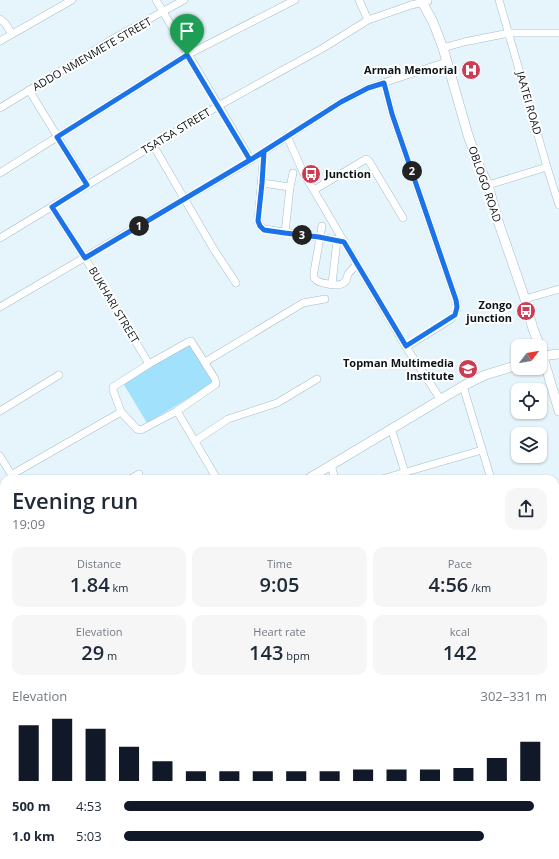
<!DOCTYPE html>
<html lang="en">
<head>
<meta charset="utf-8">
<style>
	body { margin:0; font-family:"Open Sans",sans-serif; background:#f6f6f7; color:#1f2937; height:100vh; display:flex; flex-direction:column; font-size:15px; white-space:nowrap }
	* { box-sizing:border-box; margin:0 }
	p { font-size:13px; color:#747a83 }
	.icon { flex:none; width:22px; height:22px; fill:none; stroke:currentColor; stroke-width:2; stroke-linecap:round; stroke-linejoin:round }
	.map { position:relative; flex:1; overflow:hidden }
	.details { position:absolute; left:0px; top:475px; width:559px; height:384px; display:flex; flex-direction:column; background:#fff; border-radius:12px 12px 0 0; box-shadow:0 1px 3px #0004 }
	.details>* { flex:none }
	.needle { width:26px; rotate:59deg }
	.tools { position:absolute; left:511px; top:339px; display:grid; gap:8px }
	.tools a { display:grid; place-items:center; width:36px; height:36px; border-radius:8px; background:#fff; box-shadow:0 1px 3px #0004; font-size:20px }
	.pin { position:absolute; display:grid; place-items:center; width:34px; height:34px; color:#fff; margin:-41px -17px; border-radius:50% 50% 50% 0; rotate:-45deg; box-shadow:0 0 4px #0007 }
	.pin .icon { rotate:45deg }
	.km { position:absolute; width:20px; height:20px; margin:-10px; border-radius:50%; background:#222; color:#fff; font-size:11px; line-height:20px; text-align:center }
	.round { display:grid; place-items:center; flex:none; width:42px; height:42px; border-radius:12px; background:#f6f6f7 }
	.headline { display:flex; align-items:center; justify-content:space-between; height:68px; padding:0 12px }
	h1 { font-size:22px; font-weight:600; line-height:30px }
	.metrics { display:grid; grid-template-columns:repeat(3,1fr); gap:6px; height:68px; padding:4px 12px }
	.metrics div { display:grid; align-content:center; border-radius:10px; background:#f6f6f7; text-align:center }
	.metrics b { font-size:20px; font-weight:600 }
	.metrics small { font-size:11px; font-weight:400 }
	.metrics p { font-size:11px }
	.chart { height:112px; padding:8px 12px }
	.chart p { display:flex; justify-content:space-between }
	.chart svg { width:100%; height:72px; margin-top:4px; stroke:#111827; stroke-width:6 }
	ul { padding:0 12px; list-style:none; font-size:13px }
	li { display:grid; grid-template-columns:64px 48px 1fr; align-items:center; height:30px }
	li i { height:10px; border-radius:5px; background:#111827 }
	.map>svg:first-child { display:block }
	.green { fill:#a1e1fb }
	.lines { fill:none; stroke-linecap:round; stroke-linejoin:round }
	.minor-casing { stroke:#a5bdc8; stroke-width:8 }
	.major-casing { stroke:#a5bdc8; stroke-width:10 }
	.minor { stroke:#fff; stroke-width:7 }
	.major { stroke:#fff; stroke-width:9 }
	.route-casing { stroke:#fff; stroke-width:8 }
	.route { stroke:#1a73e8; stroke-width:5 }
	.labels { text-anchor:middle; stroke-width:4; stroke-linejoin:round; paint-order:stroke }
	.street-label { font-size:11px; fill:#0b1317; stroke:#fff }
	.poi-label { font-size:11px; font-weight:bold; fill:#0b1317; stroke:#fff; text-anchor:end }
</style>
</head>
<body>
<div class="map">
<svg width="559" height="859" viewBox="0 0 559 859">
	<rect width="100%" height="100%" fill="#e6f5fc"/>
	<path class="green" d="M190 342 214 383 147 423 123 383Z"/>
	<g class="lines">
		<defs>
			<g id="minor">
				<path d="M156 0 251 160"/>
				<path d="M359 0 368 20"/>
				<path d="M499 0 547 167 559 205"/>
				<path d="M0 19 5 23 12 34"/>
				<path d="M0 41 72 0"/>
				<path d="M443 48 464 42 509 33H559"/>
				<path d="M384 83 392 114 456 300C458 308 457 313 451 319L406 347"/>
				<path d="M29 90 87 185"/>
				<path d="M0 108 118 36 184 0"/>
				<path d="M287 136 303 172 406 347 441 400"/>
				<path d="M153 145 213 248 236 283"/>
				<path d="M264 152 258 221 260 226 264 229 344 241"/>
				<path d="M0 173 187 55 295 0"/>
				<path d="M262 183 290 187"/>
				<path d="M488 185 547 167"/>
				<path d="M314 190 366 159 369 161 403 218"/>
				<path d="M52 207 85 258 149 364"/>
				<path d="M322 226 314 272C314 274 313 277 315 279 318 283 332 285 337 285 341 285 344 283 346 281L348 274 357 264"/>
				<path d="M285 233 290 187 293 173"/>
				<path d="M0 238 218 106 323 48 368 20 411 5 428 1"/>
				<path d="M332 284 337 240"/>
				<path d="M525 299 559 289"/>
				<path d="M0 307 251 160 341 102 368 88 446 62"/>
				<path d="M191 341 215 379 216 384 177 411 141 430 137 429 121 412 113 390V387L149 364 188 342Z"/>
				<path d="M205 362 303 303 325 299"/>
				<path d="M463 386 491 479"/>
				<path d="M0 411 59 375"/>
				<path d="M177 411 217 479"/>
				<path d="M391 428 407 479"/>
				<path d="M195 441 228 419 277 403 317 379"/>
				<path d="M0 456 14 479"/>
				<path d="M331 465 335 479"/>
				<path d="M11 475 121 412"/>
				<path d="M130 479 139 474"/>
				<path d="M382 479 482 450"/>
				<path d="M555 490 559 489"/>
				<path d="M0 562 4 569"/>
				<path d="M0 593 4 591"/>
				<path d="M555 610 559 609"/>
				<path d="M555 664 559 663"/>
				<path d="M555 716 559 731"/>
				<path d="M0 735 4 732"/>
				<path d="M555 773 559 772"/>
				<path d="M555 826 559 825"/>
				<path d="M138 855 140 859"/>
				<path d="M202 855 204 859"/>
				<path d="M365 855 366 859"/>
				<path d="M520 855 521 859"/>
				<path d="M155 859 162 855"/>
				<path d="M260 859 266 855"/>
				<path d="M442 859 455 855"/>
			</g>
			<g id="major">
				<path d="M421 0 433 22 443 48 468 135 477 161 488 185 498 221 525 299 533 329 540 346"/>
				<path d="M540 347 559 411"/>
				<path d="M540 356 559 354"/>
				<path d="M308 479 463 386 485 375 518 365"/>
				<path d="M0 663 4 661"/>
			</g>
		</defs>
		<use href="#minor" class="minor-casing"/>
		<use href="#major" class="major-casing"/>
		<use href="#minor" class="minor"/>
		<use href="#major" class="major"/>
	</g>
	<g class="lines">
		<defs>
			<path id="route" d="M187 55 57 137 87 185 52 207 85 258 250 160 341 102 368 88 384 83 392 114 456 300 457 307 455 315 406 346 344 242 319 237 285 233 264 230 260 226 258 221 262 183 264 152 250 160 187 55"/>
		</defs>
		<use href="#route" class="route-casing"/>
		<use href="#route" class="route"/>
	</g>
	<defs>
		<symbol id="hospital-disc" viewBox="-11 -11 22 22"><circle r="9.5" fill="#cc3c53" stroke="#fff"/><path d="M-5-5h3v3.5h4V-5h3V5h-3V1.5h-4V5h-3Z" fill="#fff"/></symbol>
		<symbol id="bus-disc" viewBox="-11 -11 22 22"><circle r="9.5" fill="#cc3c53" stroke="#fff"/><path d="M-5-6H5V4H4V6H2V4H-2V6H-4V4H-5ZM-3.5-4V0h7V-4ZM-3.5 1.2v1.5H-2V1.2ZM2 1.2v1.5H3.5V1.2Z" fill="#fff"/></symbol>
		<symbol id="school-disc" viewBox="-11 -11 22 22"><circle r="9.5" fill="#cc3c53" stroke="#fff"/><path d="M0-5L7-2L0 1L-7-2ZM-4 1L0 2.5L4 1V4Q0 6-4 4Z" fill="#fff"/></symbol>
	</defs>
	<g fill-rule="evenodd">
		<use href="#hospital-disc" x="460" y="59" width="22" height="22"/>
		<use href="#bus-disc" x="300" y="163" width="22" height="22"/>
		<use href="#bus-disc" x="515" y="300" width="22" height="22"/>
		<use href="#school-disc" x="457" y="358" width="22" height="22"/>
	</g>
	<g class="labels">
		<g class="street-label">
			<text transform="translate(92 54) rotate(-30)" y="4">ADDO NMENMETE STREET</text>
			<text transform="translate(529 103) rotate(74)" y="4">JAATEI ROAD</text>
			<text transform="translate(176 131) rotate(-31)" y="4">TSATSA STREET</text>
			<text transform="translate(485 184) rotate(71)" y="4">OBLOGO ROAD</text>
			<text transform="translate(114 305) rotate(59)" y="4">BUKHARI STREET</text>
		</g>
		<g class="poi-label">
			<text x="457" y="74">Armah Memorial</text>
			<text x="325" y="178" text-anchor="start">Junction</text>
			<text x="512" y="309">Zongo<tspan x="512" dy="13">junction</tspan></text>
			<text x="454" y="367">Topman Multimedia<tspan x="454" dy="13">Institute</tspan></text>
		</g>
	</g>
</svg>
<div class="tools">
<a><svg class="needle" viewBox="-14 -14 28 28"><path d="M0-13l5 13h-10z" fill="#e53935"/><path d="M0 13l5-13h-10z" fill="#747a83"/></svg></a>
<a><svg class="icon" aria-label="locate" viewBox="0 0 24 24"><circle cx="12" cy="12" r="6"/><path d="M12 2v4M12 18v4M2 12h4M18 12h4"/></svg></a>
<a><svg class="icon" aria-label="layers" viewBox="0 0 24 24"><path d="M12 4l9 5-9 5-9-5zM3 14l9 5 9-5"/></svg></a>
</div>
<div class="pin" style="left:187px;top:55px;background:#1e9e55"><svg class="icon" aria-label="arrive" viewBox="0 0 24 24"><path d="M6 21V4h12l-3 4 3 4H6"/></svg></div>
<b class="km" style="left:139px;top:226px">1</b>
<b class="km" style="left:412px;top:171px">2</b>
<b class="km" style="left:302px;top:235px">3</b>
<section class="details">
<div class="headline"><div><h1>Evening run</h1><p>19:09</p></div><a class="round"><svg class="icon" aria-label="share" viewBox="0 0 24 24"><path d="M12 15V3M7 8l5-5 5 5M5 13v7h14v-7"/></svg></a></div>
<div class="metrics">
<div><p>Distance</p><b>1.84<small> km</small></b></div>
<div><p>Time</p><b>9:05</b></div>
<div><p>Pace</p><b>4:56<small> /km</small></b></div>
</div>
<div class="metrics">
<div><p>Elevation</p><b>29<small> m</small></b></div>
<div><p>Heart rate</p><b>143<small> bpm</small></b></div>
<div><p>kcal</p><b>142</b></div>
</div>
<div class="chart"><p><span>Elevation</span>302–331 m</p>
<svg viewBox="0 0 160 44" preserveAspectRatio="none"><path d="M5 44V10M15 44V6M25 44V12M35 44V23M45 44V32M55 44V38M65 44V38M75 44V38M85 44V38M95 44V38M105 44V37M115 44V37M125 44V37M135 44V36M145 44V30M155 44V20"/></svg>
</div>
<ul>
<li><b>500 m</b>4:53<i style="width:97%"></i></li>
<li><b>1.0 km</b>5:03<i style="width:85%"></i></li>
</ul>
</section>
</div>
</body>
</html>
